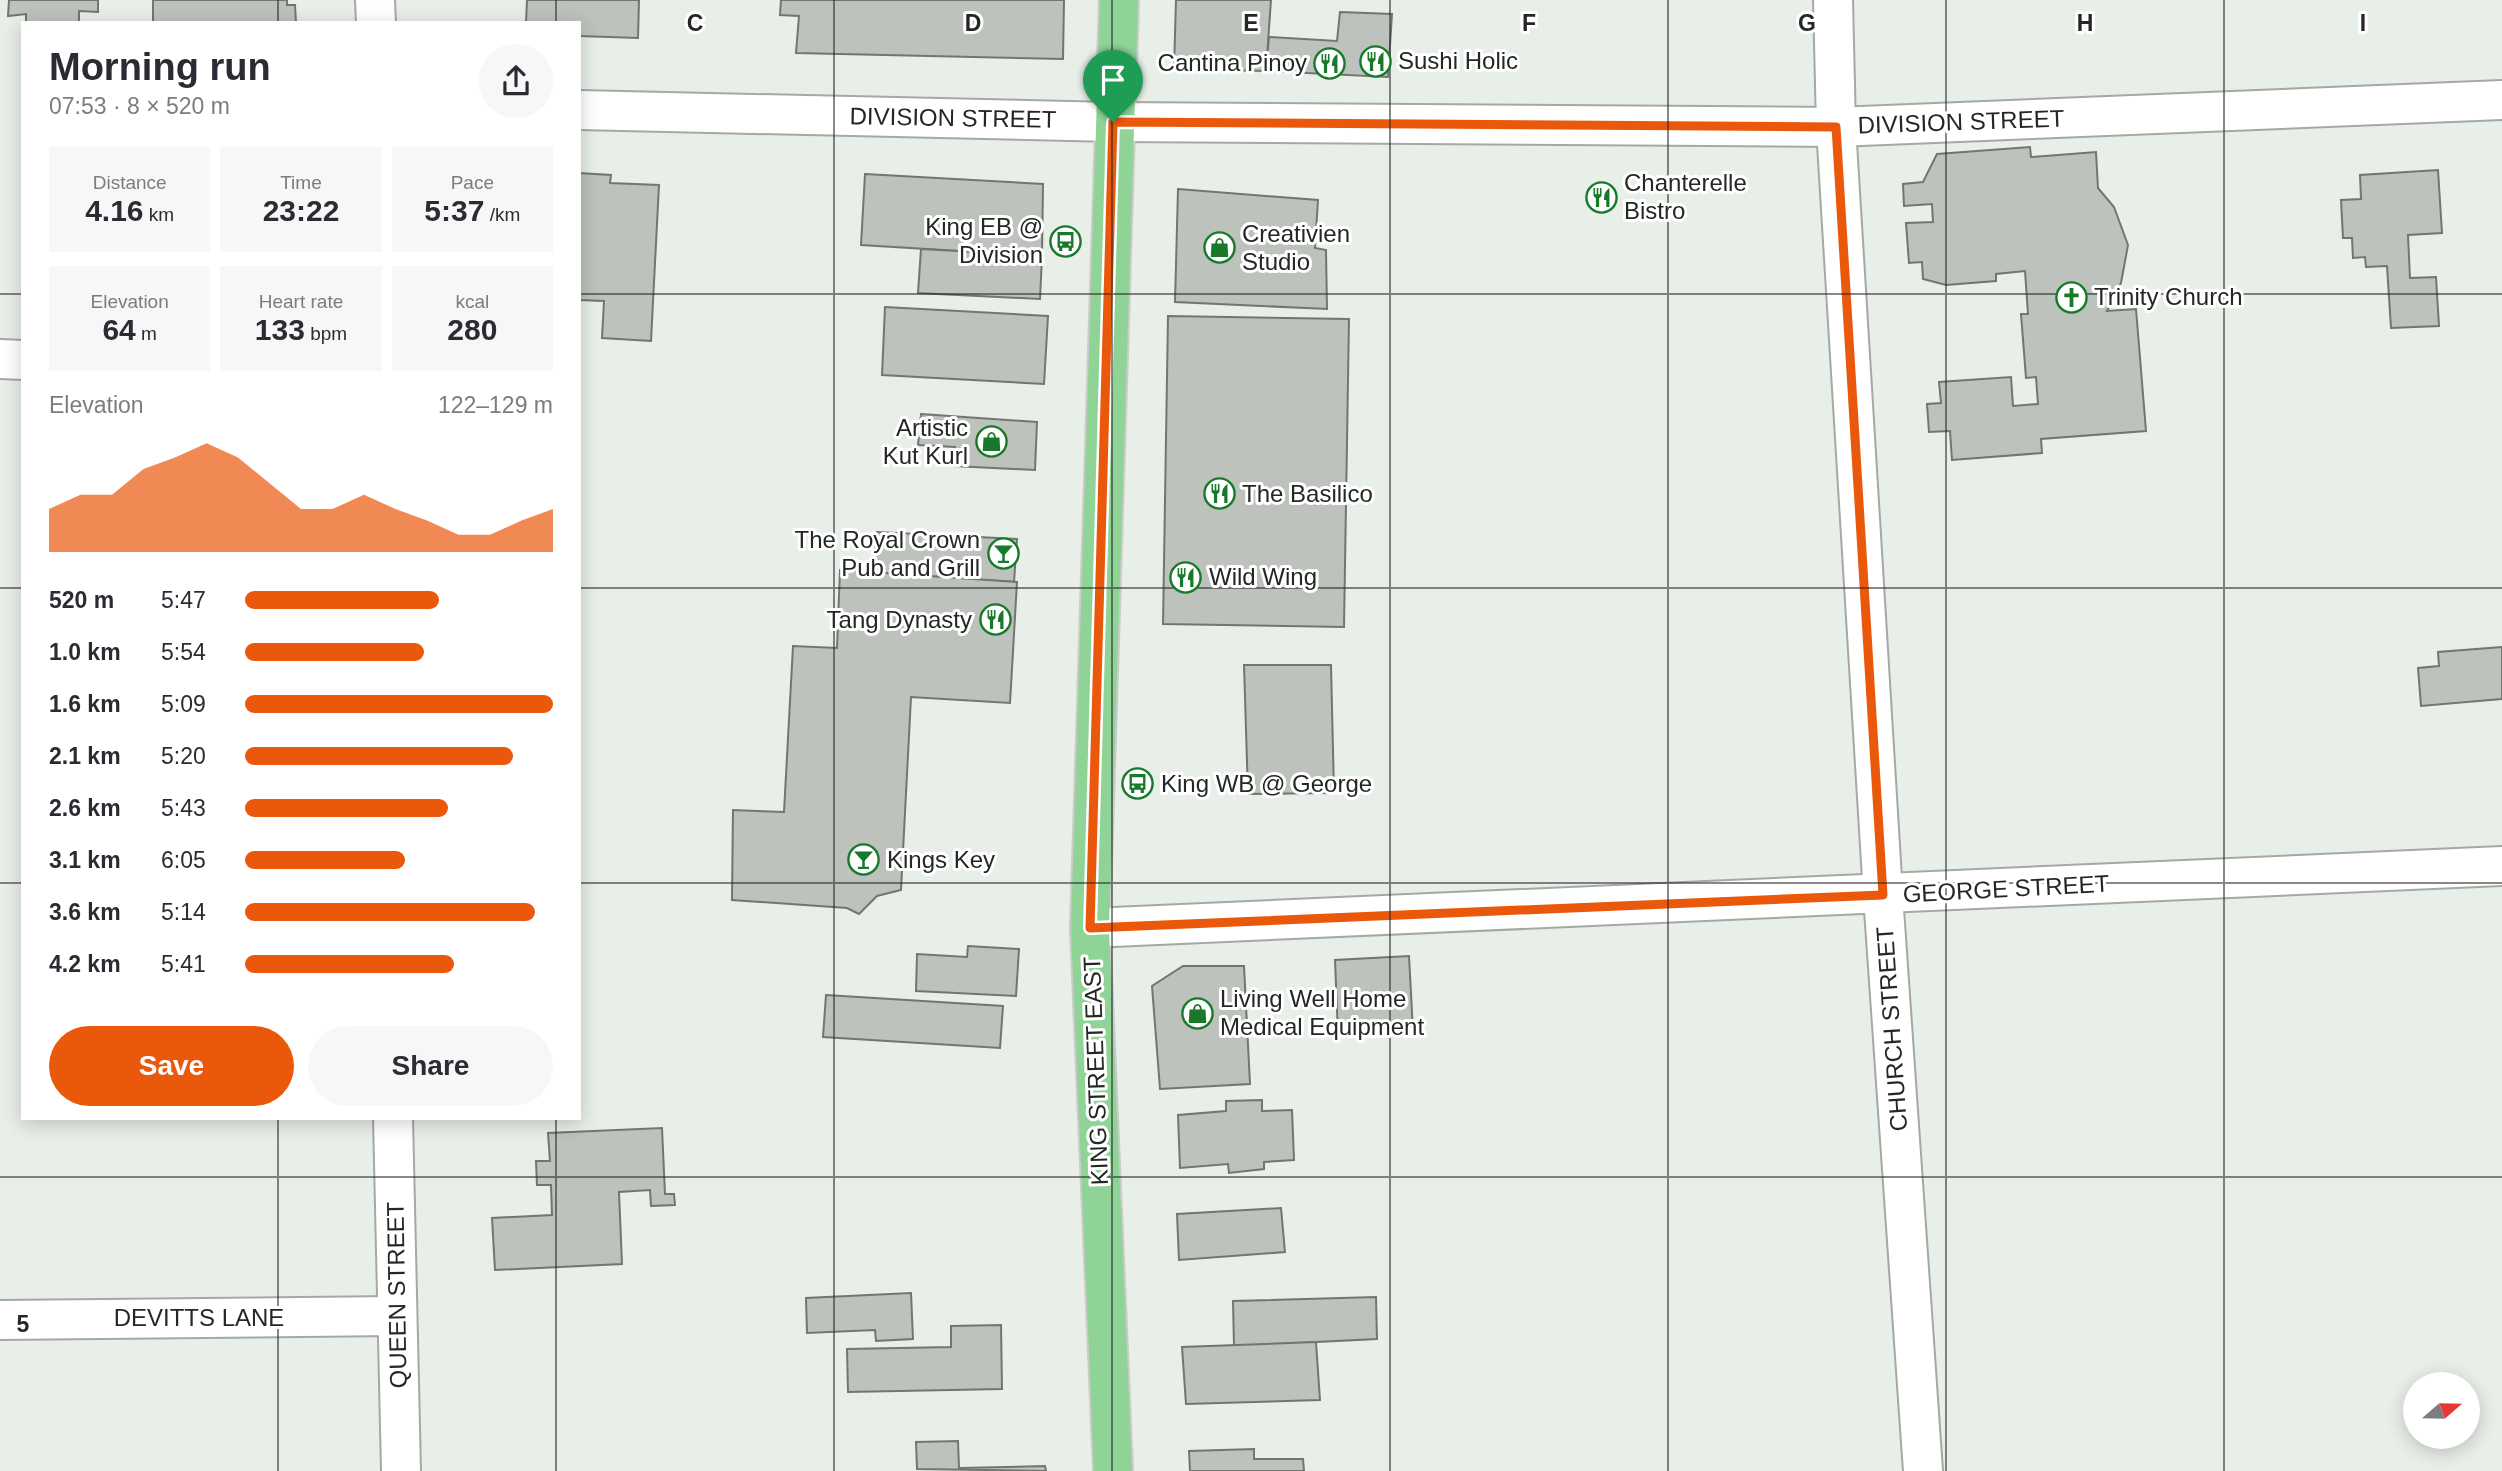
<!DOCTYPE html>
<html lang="en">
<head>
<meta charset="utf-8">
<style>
	body { margin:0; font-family:Arial,sans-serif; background:#f7f7f7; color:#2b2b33; height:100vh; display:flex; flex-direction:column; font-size:26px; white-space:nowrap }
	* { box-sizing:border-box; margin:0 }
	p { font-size:23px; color:#7c7c81 }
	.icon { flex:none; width:38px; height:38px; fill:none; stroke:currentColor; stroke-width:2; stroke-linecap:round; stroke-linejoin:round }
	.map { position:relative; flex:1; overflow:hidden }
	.sheet { position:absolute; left:21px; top:21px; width:560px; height:1099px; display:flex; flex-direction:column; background:#fff; border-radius:0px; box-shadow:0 4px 18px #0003 }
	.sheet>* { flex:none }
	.needle { width:46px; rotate:70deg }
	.fabs { position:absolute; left:2403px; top:1372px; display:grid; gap:14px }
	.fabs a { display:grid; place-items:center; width:77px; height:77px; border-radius:50%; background:#fff; box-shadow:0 4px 18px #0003; font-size:35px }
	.pin { position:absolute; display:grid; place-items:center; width:60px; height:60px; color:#fff; margin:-72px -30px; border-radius:50% 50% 50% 0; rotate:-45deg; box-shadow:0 0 7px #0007 }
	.pin .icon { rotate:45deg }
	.round { display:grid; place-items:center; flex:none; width:74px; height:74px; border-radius:37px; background:#f7f7f7 }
	.overview { display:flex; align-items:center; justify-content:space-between; height:119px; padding:0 28px }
	h1 { font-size:38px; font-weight:800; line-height:52px }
	.figures { display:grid; grid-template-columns:repeat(3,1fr); gap:10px; height:119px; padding:7px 28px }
	.figures div { display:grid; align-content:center; border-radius:0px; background:#f7f7f7; text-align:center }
	.figures b { font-size:30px; font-weight:800 }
	.figures small { font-size:19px; font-weight:400 }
	.figures p { font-size:19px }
	.chart { height:196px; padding:14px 28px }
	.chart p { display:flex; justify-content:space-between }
	.chart svg { width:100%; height:126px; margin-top:7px; fill:#ea580c; opacity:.7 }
	.action { display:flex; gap:14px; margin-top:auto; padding:14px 28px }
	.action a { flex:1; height:80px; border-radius:42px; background:#ea580c; color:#fff; font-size:28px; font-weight:800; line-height:80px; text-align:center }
	.action a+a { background:#f7f7f7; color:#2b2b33 }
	ul { padding:0 28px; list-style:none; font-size:23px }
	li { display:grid; grid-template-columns:112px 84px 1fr; align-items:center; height:52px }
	li i { height:18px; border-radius:9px; background:#ea580c }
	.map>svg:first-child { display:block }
	.building { fill:#bdc2bd; stroke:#717671; stroke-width:2 }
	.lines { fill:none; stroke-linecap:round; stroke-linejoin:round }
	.minor-casing { stroke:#a4a9a4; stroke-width:42 }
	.primary-casing { stroke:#cbcbcb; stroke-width:42 }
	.minor { stroke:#fff; stroke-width:38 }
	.primary { stroke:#8fd397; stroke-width:38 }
	.route-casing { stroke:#fff; stroke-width:14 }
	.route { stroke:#ea580c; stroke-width:9 }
	.grid { fill:none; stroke:#252725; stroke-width:2; stroke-opacity:0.55 }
	.labels { text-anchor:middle; stroke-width:6; stroke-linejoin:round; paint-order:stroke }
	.poi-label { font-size:24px; fill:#252725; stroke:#fff; text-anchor:start }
	.street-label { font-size:24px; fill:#252725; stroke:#fff }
	.grid-label { font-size:23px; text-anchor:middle; font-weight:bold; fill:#252725; stroke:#fff; stroke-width:6; stroke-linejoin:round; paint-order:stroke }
</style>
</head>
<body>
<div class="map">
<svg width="2502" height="1471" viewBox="0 0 2502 1471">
	<rect width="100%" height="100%" fill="#e8eee8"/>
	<g class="building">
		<path d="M9 0H98V12L79 11V23H26V14L8 16Z"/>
		<path d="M153 0H287V5H295L296 23H153Z"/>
		<path d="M527 0H639L638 38 579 36V23H526Z"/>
		<path d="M781 0H1064L1063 59 796 53 799 16 780 15Z"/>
		<path d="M1176 0H1271L1266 71 1174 69Z"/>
		<path d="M1340 12 1392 14 1388 77 1266 71 1269 37 1337 41Z"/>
		<path d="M2030 147 2031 157 2096 152 2098 188 2114 207 2128 245 2121 283 2107 311 2136 309 2146 431 2041 439 2042 453 1952 460 1950 431 1929 432 1927 404 1941 403 1939 382 2011 377 2013 406 2038 404 2036 377 2026 378 2021 314H2028L2025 271 1996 274V281L1946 285 1923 279 1922 262 1909 263 1906 223 1933 222 1932 204 1904 206 1903 184 1923 182 1937 154Z"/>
		<path d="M2438 170 2442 233 2408 235 2410 278 2436 277 2439 326 2391 328 2387 266 2366 267 2365 257 2353 258 2352 238H2343L2341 200 2361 199 2360 175Z"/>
		<path d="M579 173 611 175 610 183 659 185 651 341 602 338 604 301 579 300Z"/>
		<path d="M865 174 1043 184 1042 256 861 245Z"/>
		<path d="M1178 189 1318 200 1315 248 1326 250 1327 309 1175 302Z"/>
		<path d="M921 249 1042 256 1040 299 918 293Z"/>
		<path d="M885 307 1048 316 1044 384 882 375Z"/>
		<path d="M1168 316 1349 319 1344 627 1163 624Z"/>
		<path d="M921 414 1037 422 1035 470 954 466 955 447 918 445Z"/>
		<path d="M877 532 1017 539 1014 582 873 573Z"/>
		<path d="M840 570 1017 582 1010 703 911 697 901 890 877 896 859 914 847 908 732 900 733 810 784 812 793 646 837 648Z"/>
		<path d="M2502 647V699L2421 706 2418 668 2439 666 2438 652Z"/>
		<path d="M1244 665H1331L1334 793 1248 794Z"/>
		<path d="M968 946 1019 949 1016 996 916 991 917 954 967 957Z"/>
		<path d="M1409 956 1413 1031 1338 1035 1335 960Z"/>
		<path d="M1183 966H1244L1250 1084 1160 1089 1152 986Z"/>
		<path d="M826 995 1003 1006 1000 1048 823 1037Z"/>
		<path d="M1262 1100V1111L1292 1110 1294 1160 1264 1162V1169L1229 1173 1228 1164 1180 1168 1178 1115 1226 1111V1101Z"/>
		<path d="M662 1128 665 1194H674L675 1205 651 1206 650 1190 619 1192 622 1264 495 1270 492 1218 552 1215 551 1185H537L536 1161H550L548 1133Z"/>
		<path d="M1281 1208 1285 1252 1179 1260 1177 1214Z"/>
		<path d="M911 1293 913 1339 876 1341 875 1330 807 1333 806 1298Z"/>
		<path d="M1376 1297 1377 1339 1234 1346 1233 1301Z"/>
		<path d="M1001 1325 1002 1389 848 1392 847 1349 951 1347V1326Z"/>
		<path d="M1316 1342 1320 1400 1186 1404 1182 1347Z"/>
		<path d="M958 1441 959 1468 1045 1466 1046 1471 917 1469 916 1442Z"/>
		<path d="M1254 1449V1459H1303L1304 1471H1190L1189 1451Z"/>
	</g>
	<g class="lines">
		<defs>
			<g id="minor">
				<path d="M375 0 376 23"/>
				<path d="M1833 0 1836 127 1883 895 1923 1471"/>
				<path d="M579 110 1113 122 1836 127 2502 100"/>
				<path d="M0 359 23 360"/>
				<path d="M1090 928 2502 866"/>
				<path d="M393 1118 401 1471"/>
				<path d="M0 1320 397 1316"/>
			</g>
			<path id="primary" d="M1113 1471 1090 928 1119 0"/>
		</defs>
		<use href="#minor" class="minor-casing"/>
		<use href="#primary" class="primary-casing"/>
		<use href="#minor" class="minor"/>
		<use href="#primary" class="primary"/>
	</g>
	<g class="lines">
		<defs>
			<path id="route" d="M1113 122 1836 127 1883 895 1090 928Z"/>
		</defs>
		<use href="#route" class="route-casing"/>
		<use href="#route" class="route"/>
	</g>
	<path class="grid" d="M278 0V23M556 0V23M834 0V1471M1112 0V1471M1390 0V1471M1668 0V1471M1946 0V1471M2224 0V1471M0 294H23M579 294H2502M0 588H23M579 588H2502M0 883H23M579 883H2502M278 1118V1471M556 1118V1471M0 1177H2502"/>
	<defs>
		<symbol id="restaurant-ring" viewBox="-11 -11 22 22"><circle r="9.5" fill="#fff" stroke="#19792a" stroke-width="1.5"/><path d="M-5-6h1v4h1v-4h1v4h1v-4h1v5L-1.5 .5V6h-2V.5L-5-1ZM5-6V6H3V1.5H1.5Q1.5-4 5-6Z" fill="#19792a"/></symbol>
		<symbol id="bus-ring" viewBox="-11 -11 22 22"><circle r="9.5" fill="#fff" stroke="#19792a" stroke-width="1.5"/><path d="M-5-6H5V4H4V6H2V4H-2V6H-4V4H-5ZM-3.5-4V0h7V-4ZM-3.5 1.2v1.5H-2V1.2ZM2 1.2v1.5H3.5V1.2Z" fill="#19792a"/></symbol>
		<symbol id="shop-ring" viewBox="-11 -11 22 22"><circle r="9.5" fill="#fff" stroke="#19792a" stroke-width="1.5"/><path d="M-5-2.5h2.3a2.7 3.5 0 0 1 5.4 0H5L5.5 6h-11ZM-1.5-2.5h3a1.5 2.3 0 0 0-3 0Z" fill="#19792a"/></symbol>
		<symbol id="church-ring" viewBox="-11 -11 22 22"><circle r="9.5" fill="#fff" stroke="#19792a" stroke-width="1.5"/><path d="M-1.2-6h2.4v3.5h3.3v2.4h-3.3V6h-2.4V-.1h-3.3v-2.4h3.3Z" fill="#19792a"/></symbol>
		<symbol id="bar-ring" viewBox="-11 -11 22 22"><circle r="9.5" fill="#fff" stroke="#19792a" stroke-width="1.5"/><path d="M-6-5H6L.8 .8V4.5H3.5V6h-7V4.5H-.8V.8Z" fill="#19792a"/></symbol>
	</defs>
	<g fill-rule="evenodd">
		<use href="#restaurant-ring" x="1358" y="44" width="35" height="35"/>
		<use href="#restaurant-ring" x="1312" y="46" width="35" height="35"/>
		<use href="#restaurant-ring" x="1584" y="180" width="35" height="35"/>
		<use href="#bus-ring" x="1048" y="224" width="35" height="35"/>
		<use href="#shop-ring" x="1202" y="230" width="35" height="35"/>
		<use href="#church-ring" x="2054" y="280" width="35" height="35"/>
		<use href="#shop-ring" x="974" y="424" width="35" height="35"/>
		<use href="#restaurant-ring" x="1202" y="476" width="35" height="35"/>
		<use href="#bar-ring" x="986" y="536" width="35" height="35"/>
		<use href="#restaurant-ring" x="1168" y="560" width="35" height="35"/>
		<use href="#restaurant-ring" x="978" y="602" width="35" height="35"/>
		<use href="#bus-ring" x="1120" y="766" width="35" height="35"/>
		<use href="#bar-ring" x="846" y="842" width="35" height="35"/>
		<use href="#shop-ring" x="1180" y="996" width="35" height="35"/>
	</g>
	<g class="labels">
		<g class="poi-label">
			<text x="1398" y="69">Sushi Holic</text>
			<text x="1307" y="71" text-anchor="end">Cantina Pinoy</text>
			<text x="1624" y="191">Chanterelle<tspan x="1624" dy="28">Bistro</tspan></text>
			<text x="1043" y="235" text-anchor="end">King EB @<tspan x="1043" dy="28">Division</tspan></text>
			<text x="1242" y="242">Creativien<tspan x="1242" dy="28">Studio</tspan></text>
			<text x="2094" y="305">Trinity Church</text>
			<text x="968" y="436" text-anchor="end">Artistic<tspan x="968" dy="28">Kut Kurl</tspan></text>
			<text x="1242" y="502">The Basilico</text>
			<text x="980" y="548" text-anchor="end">The Royal Crown<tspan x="980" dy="28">Pub and Grill</tspan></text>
			<text x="1209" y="585">Wild Wing</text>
			<text x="972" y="628" text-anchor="end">Tang Dynasty</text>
			<text x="1161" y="792">King WB @ George</text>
			<text x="887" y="868">Kings Key</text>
			<text x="1220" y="1007">Living Well Home<tspan x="1220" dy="28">Medical Equipment</tspan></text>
		</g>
		<g class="street-label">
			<text transform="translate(953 118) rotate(1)" y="8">DIVISION STREET</text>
			<text transform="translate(1961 122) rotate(-2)" y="8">DIVISION STREET</text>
			<text transform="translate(2006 889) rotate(-3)" y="8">GEORGE STREET</text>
			<text transform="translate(1892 1029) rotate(-94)" y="8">CHURCH STREET</text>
			<text transform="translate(1096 1071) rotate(-92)" y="8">KING STREET EAST</text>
			<text transform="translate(397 1295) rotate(-91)" y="8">QUEEN STREET</text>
			<text x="199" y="1326">DEVITTS LANE</text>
		</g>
	</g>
	<g class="grid-label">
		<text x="695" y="31">C</text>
		<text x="973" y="31">D</text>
		<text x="1251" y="31">E</text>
		<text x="1529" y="31">F</text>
		<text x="1807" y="31">G</text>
		<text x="2085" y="31">H</text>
		<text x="2363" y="31">I</text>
		<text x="23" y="1332">5</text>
	</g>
</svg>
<div class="fabs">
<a><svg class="needle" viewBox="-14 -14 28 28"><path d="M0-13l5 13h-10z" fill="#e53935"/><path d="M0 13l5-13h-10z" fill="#7c7c81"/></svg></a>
</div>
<div class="pin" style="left:1113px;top:122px;background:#1e9e55"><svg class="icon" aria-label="arrive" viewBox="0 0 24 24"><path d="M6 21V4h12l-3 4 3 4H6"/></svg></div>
<section class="sheet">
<div class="overview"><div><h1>Morning run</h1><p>07:53 · 8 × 520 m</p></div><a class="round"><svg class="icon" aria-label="share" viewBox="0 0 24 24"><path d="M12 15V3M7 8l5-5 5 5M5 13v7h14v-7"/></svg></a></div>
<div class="figures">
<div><p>Distance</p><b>4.16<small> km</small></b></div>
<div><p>Time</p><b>23:22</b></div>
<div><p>Pace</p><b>5:37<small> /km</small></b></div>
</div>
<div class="figures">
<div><p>Elevation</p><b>64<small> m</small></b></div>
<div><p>Heart rate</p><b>133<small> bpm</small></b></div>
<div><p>kcal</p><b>280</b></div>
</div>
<div class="chart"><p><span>Elevation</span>122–129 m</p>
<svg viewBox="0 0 160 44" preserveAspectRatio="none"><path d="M0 44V29L10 24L20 24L30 15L40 11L50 6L60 11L70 20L80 29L90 29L100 24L110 29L120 33L130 38L140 38L150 33L160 29V44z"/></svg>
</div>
<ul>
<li><b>520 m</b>5:47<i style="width:63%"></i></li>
<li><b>1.0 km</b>5:54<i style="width:58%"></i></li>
<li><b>1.6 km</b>5:09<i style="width:100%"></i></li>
<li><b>2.1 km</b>5:20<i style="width:87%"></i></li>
<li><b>2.6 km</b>5:43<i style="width:66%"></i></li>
<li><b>3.1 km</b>6:05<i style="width:52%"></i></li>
<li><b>3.6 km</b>5:14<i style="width:94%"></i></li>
<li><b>4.2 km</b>5:41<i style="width:68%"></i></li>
</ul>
<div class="action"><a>Save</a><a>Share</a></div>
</section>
</div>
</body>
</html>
